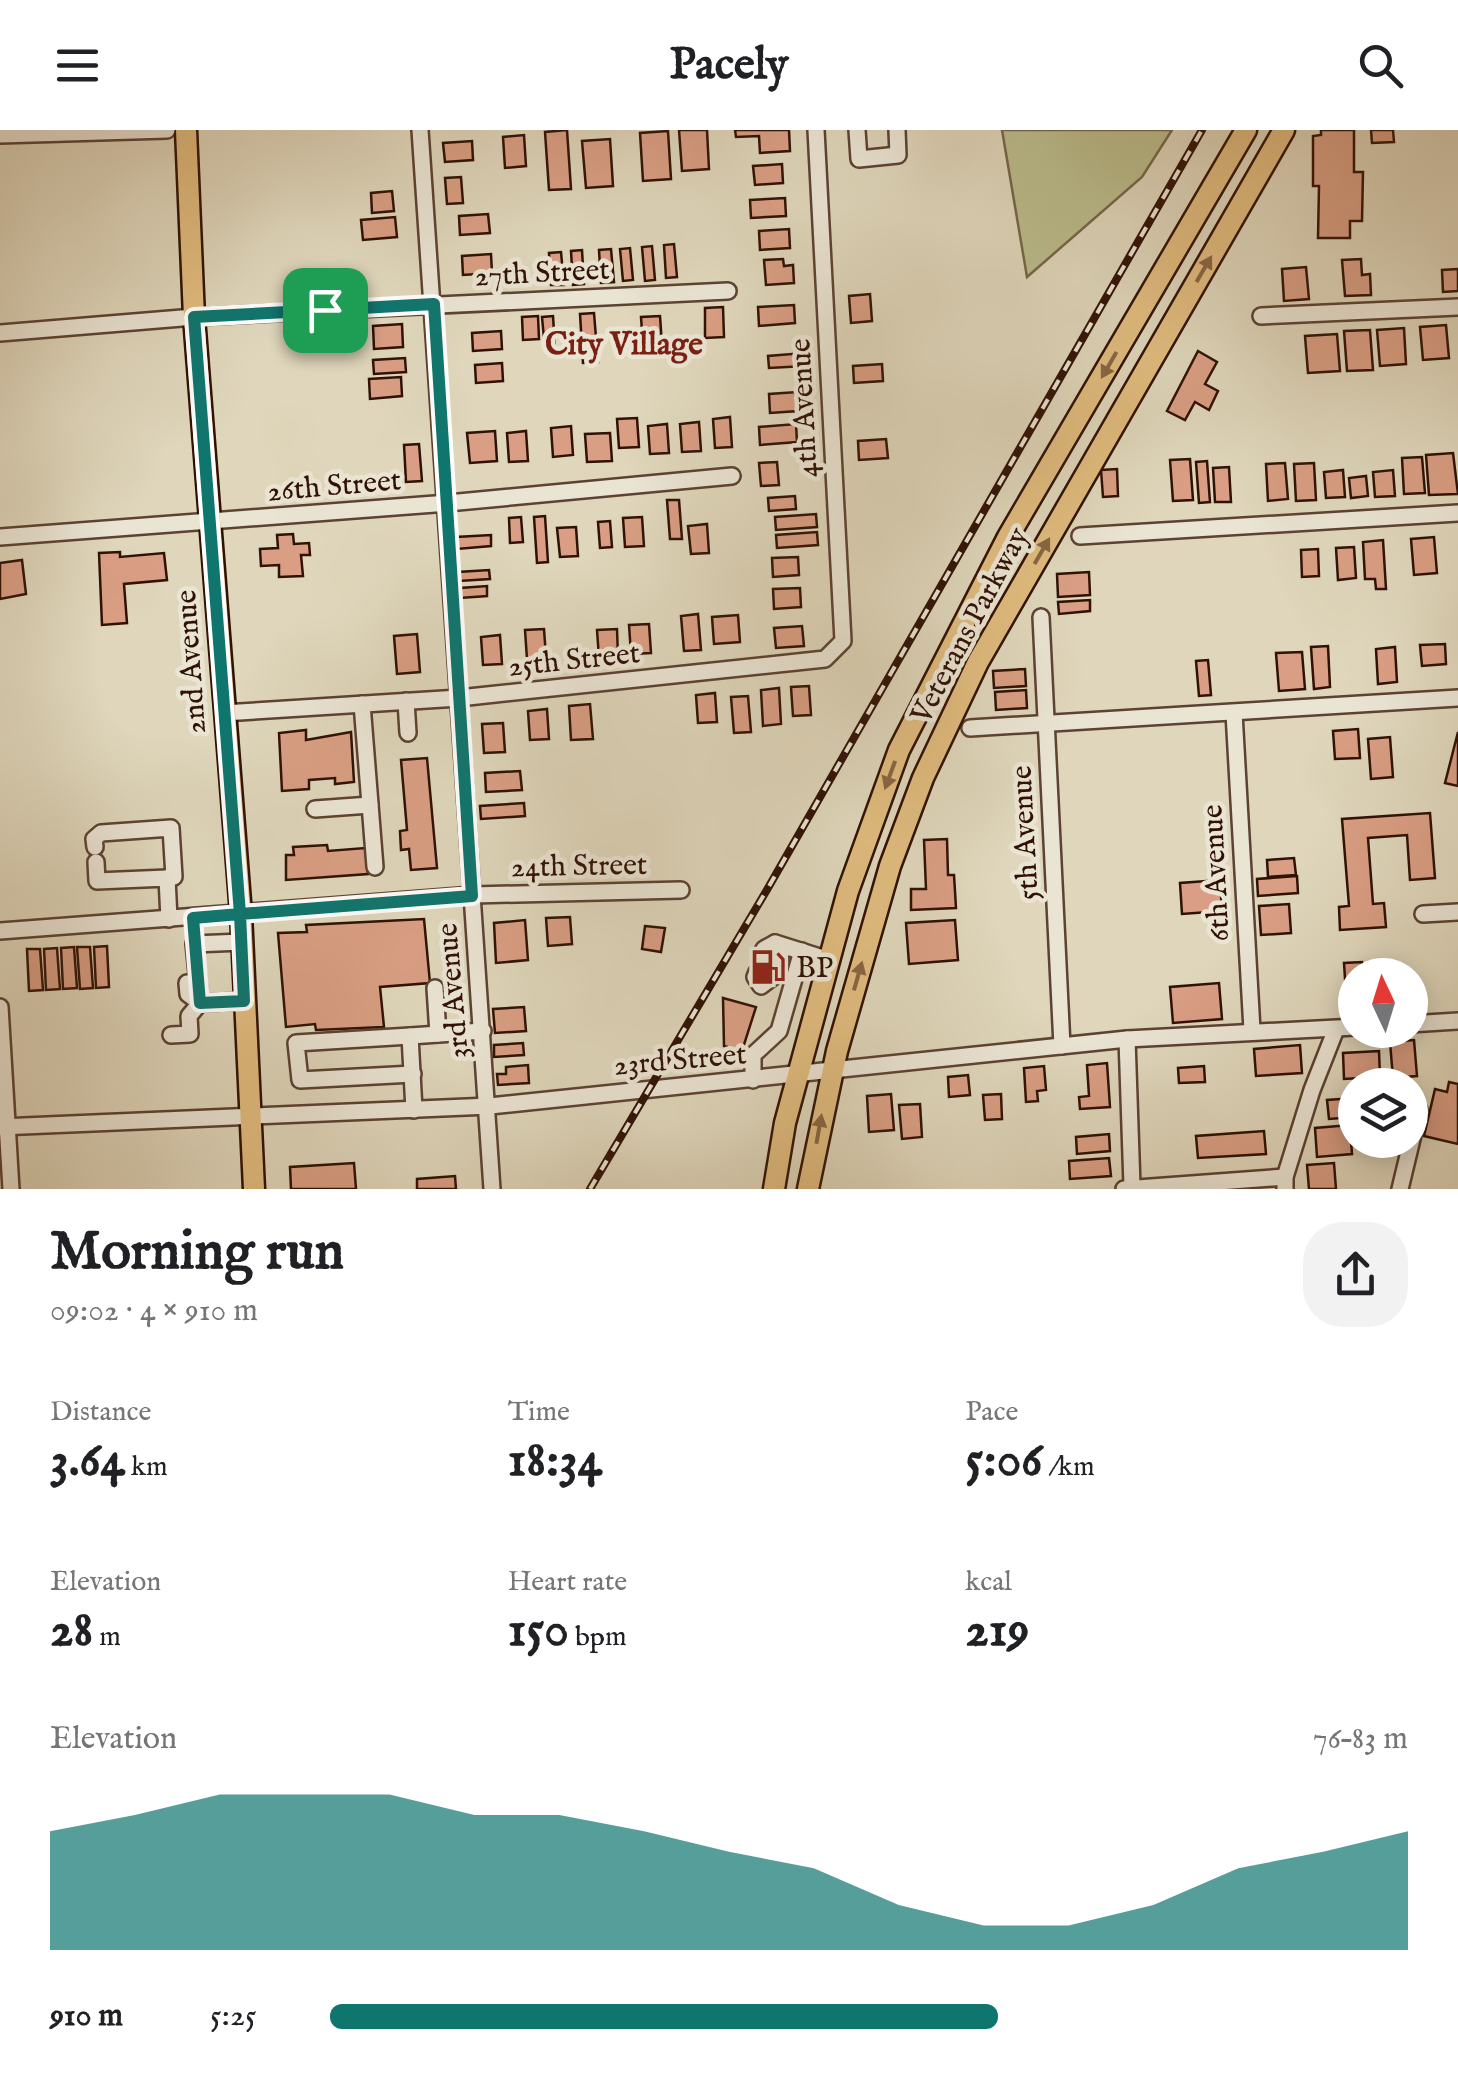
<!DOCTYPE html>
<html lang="en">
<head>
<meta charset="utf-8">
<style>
	body { margin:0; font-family:"IM FELL English",serif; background:#f2f2f2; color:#202124; height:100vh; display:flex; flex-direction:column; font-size:38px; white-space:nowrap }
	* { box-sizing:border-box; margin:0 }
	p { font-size:32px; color:#757577 }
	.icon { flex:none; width:55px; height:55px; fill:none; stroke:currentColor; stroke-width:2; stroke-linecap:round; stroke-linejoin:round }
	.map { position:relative; height:1059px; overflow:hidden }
	.details { display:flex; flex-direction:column; background:#fff; flex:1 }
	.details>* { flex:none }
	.needle { width:65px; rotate:356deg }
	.buttons { position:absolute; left:1338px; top:828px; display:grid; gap:20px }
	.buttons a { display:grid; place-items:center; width:90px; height:90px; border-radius:50%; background:#fff; box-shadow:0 5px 25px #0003; font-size:50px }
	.pin { position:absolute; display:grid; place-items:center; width:85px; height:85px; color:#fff; margin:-42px; border-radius:20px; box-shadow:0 5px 15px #0006 }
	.round { display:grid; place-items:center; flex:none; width:105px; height:105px; border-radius:40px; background:#f2f2f2 }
	.summary { display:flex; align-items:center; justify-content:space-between; height:170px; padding:0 50px }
	h1 { font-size:55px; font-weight:700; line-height:75px }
	.stats { display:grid; grid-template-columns:repeat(3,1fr); gap:15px; height:170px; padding:10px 50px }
	.stats div { display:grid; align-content:center }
	.stats b { font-size:50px; font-weight:700 }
	.stats small { font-size:28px; font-weight:400 }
	.stats p { font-size:28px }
	.chart { height:280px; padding:20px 50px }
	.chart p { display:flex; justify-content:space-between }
	.chart svg { width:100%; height:180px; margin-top:10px; fill:#0f766e; opacity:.7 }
	ul { padding:0 50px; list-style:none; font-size:32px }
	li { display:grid; grid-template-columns:160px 120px 1fr; align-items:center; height:75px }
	li i { height:25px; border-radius:12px; background:#0f766e }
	header { display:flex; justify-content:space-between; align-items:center; height:130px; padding:0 50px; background:#fff; font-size:45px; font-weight:700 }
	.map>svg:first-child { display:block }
	.green { fill:#babb8b; stroke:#756648; stroke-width:2.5 }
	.building { fill:#d99e83; stroke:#301105; stroke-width:2.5 }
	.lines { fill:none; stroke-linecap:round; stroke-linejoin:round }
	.minor-casing { stroke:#5c4232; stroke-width:20 }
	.major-casing { stroke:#301105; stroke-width:25 }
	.minor { stroke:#eae4d3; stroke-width:15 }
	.major { stroke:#e0bb7e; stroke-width:20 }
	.rail-casing { stroke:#301105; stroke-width:8 }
	.rail { stroke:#eae4d3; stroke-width:4; stroke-dasharray:11; stroke-linecap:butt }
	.oneway { fill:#886642 }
	.route-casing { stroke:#fff; stroke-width:20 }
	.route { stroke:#0f766e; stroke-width:12 }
	.labels { text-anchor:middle; stroke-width:9; stroke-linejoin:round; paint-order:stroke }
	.street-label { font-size:30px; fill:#301105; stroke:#eae4d3 }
	.poi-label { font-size:30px; fill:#301105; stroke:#eae4d3; text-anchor:start }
	.neighbourhood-label { font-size:32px; font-weight:bold; fill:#7a1f14; stroke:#eae4d3 }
</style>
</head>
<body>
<header><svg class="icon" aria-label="menu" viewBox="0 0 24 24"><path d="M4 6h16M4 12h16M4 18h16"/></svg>Pacely<svg class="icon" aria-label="search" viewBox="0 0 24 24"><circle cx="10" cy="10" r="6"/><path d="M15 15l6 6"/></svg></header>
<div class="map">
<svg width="1458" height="1059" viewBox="0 0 1458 1059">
	<rect width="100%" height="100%" fill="#dfd6bb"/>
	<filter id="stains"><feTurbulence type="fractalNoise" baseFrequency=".002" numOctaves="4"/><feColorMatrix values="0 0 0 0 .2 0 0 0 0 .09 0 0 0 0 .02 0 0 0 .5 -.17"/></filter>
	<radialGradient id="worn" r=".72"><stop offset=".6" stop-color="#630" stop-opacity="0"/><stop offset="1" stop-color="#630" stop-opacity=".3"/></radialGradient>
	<path class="green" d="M1002 0H1172L1142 47 1027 147Z"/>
	<g class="building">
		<path d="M567 0 571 59 549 60 545 2Z"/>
		<path d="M679 0H707L709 39 682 41Z"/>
		<path d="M735 0H789L790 21 760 23 759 6 736 7Z"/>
		<path d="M1321 0H1354V42H1363L1362 91H1350V108H1318L1319 56H1313V6L1321 5Z"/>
		<path d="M1371 0H1393L1394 12 1372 13Z"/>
		<path d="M668 1 671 49 643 51 640 3Z"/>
		<path d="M524 5 526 36 505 38 503 7Z"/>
		<path d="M610 9 613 56 586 58 582 11Z"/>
		<path d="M472 11 473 30 445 32 443 13Z"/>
		<path d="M782 34 783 53 755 55 753 36Z"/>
		<path d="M461 47 463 73 447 74 445 48Z"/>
		<path d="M392 61 394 81 372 83 371 63Z"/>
		<path d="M785 68 786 86 751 88 750 70Z"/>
		<path d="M488 84 490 103 460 105 459 86Z"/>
		<path d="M395 87 397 107 363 110 361 90Z"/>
		<path d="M789 99 790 118 760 120 759 101Z"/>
		<path d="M674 114 677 147 666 148 664 115Z"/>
		<path d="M652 116 655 150 645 151 642 117Z"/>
		<path d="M630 118 633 150 623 151 620 119Z"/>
		<path d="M611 119 614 152 601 153 599 120Z"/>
		<path d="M582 120 584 154 573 155 571 121Z"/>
		<path d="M561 122 564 155H551L549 123Z"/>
		<path d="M491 124 492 143 463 145 462 126Z"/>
		<path d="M783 129 784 136 793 135 794 153 766 155 764 130Z"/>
		<path d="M1361 129 1362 145 1370 144 1371 165 1345 166 1342 130Z"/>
		<path d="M1306 137 1309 169 1284 171 1282 139Z"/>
		<path d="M1458 139V161L1443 162 1442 140Z"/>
		<path d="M870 164 872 191 851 193 849 166Z"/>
		<path d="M794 175 795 193 759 196 758 177Z"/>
		<path d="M723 177 724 207 705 208V178Z"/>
		<path d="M594 183 598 232 583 233 580 184Z"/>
		<path d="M538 186 539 209 523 210 522 187Z"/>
		<path d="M553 186 555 218 545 219 542 187Z"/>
		<path d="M660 186 662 215 643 216 641 187Z"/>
		<path d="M402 194 403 217 374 219 373 196Z"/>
		<path d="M1446 195 1449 228 1423 230 1420 197Z"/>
		<path d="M1404 198 1406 234 1380 236 1377 200Z"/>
		<path d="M1370 200 1373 240 1347 241 1344 201Z"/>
		<path d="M501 201 502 219 473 221 472 203Z"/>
		<path d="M1337 204 1340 241 1308 243 1305 206Z"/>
		<path d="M1198 221 1217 232 1205 254 1218 261 1209 280 1195 272 1185 290 1167 281Z"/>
		<path d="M804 223 805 236 769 238 768 226Z"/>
		<path d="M405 228 406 242 374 244 373 230Z"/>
		<path d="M502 233 503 251 476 253 475 235Z"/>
		<path d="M882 234 883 251 854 253 853 236Z"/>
		<path d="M401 247 402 266 370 269 369 249Z"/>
		<path d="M797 262 798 281 770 283 769 264Z"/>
		<path d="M730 287 732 317 715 318 713 289Z"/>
		<path d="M637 288 639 317 619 318 617 289Z"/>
		<path d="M699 292 701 321 682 322 680 294Z"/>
		<path d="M667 294 669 323 650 324 648 296Z"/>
		<path d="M796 294 797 312 760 315 759 297Z"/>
		<path d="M571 296 573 325 553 327 551 298Z"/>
		<path d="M495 301 497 331 470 333 467 303Z"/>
		<path d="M526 301 528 331 509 332 507 303Z"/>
		<path d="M610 303 612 331 587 332 585 304Z"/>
		<path d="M886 309 888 328 859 330 858 311Z"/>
		<path d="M419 314 422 351 406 352 404 315Z"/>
		<path d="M1453 323 1458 364 1429 365 1426 325Z"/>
		<path d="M1422 327 1425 363 1404 364 1402 328Z"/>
		<path d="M1190 329 1193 370 1173 371 1170 330Z"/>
		<path d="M1207 331 1210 372 1199 373 1196 332Z"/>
		<path d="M777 332 779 355 761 356 759 333Z"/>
		<path d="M1285 333 1288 369 1268 371 1266 334Z"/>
		<path d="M1314 333 1316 370 1296 371 1294 334Z"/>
		<path d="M1229 337 1231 372H1215L1213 338Z"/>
		<path d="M1117 339 1118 366 1103 367 1101 340Z"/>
		<path d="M1343 340 1345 367 1326 368 1324 342Z"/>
		<path d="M1393 340 1395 366 1375 367 1373 342Z"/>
		<path d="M1366 346 1368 366 1351 368 1349 348Z"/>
		<path d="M795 366 796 379 769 381 768 368Z"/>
		<path d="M667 370H679L682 409H670Z"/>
		<path d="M816 384 817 397 776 400 775 387Z"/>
		<path d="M545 386 548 432 537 433 534 387Z"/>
		<path d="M521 387 523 412 510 413 509 388Z"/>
		<path d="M642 387 644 416 625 417 623 388Z"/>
		<path d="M610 391 612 417 600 418 598 392Z"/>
		<path d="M707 394 709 423 691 424 688 396Z"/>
		<path d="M576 397 578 426 560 427 557 398Z"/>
		<path d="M817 402 818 415 777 418 776 405Z"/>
		<path d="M293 404 294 414 309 413 310 425H301L303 446 279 447V435L261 436 260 419 278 418 277 405Z"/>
		<path d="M491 405V416L457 419 456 407Z"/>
		<path d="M1434 407 1437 443 1414 445 1411 409Z"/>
		<path d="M1383 410 1386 459H1376L1375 449H1365L1363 412Z"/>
		<path d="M1354 417 1356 448 1338 450 1336 418Z"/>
		<path d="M1318 419 1319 446 1302 447 1301 420Z"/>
		<path d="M120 422V427L164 423 167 450 124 454 127 493 102 495 99 423Z"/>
		<path d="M798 427 799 445 773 447 772 428Z"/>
		<path d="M22 430 26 464 0 469V433Z"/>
		<path d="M489 440 490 449 459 451 458 442Z"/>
		<path d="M1089 442 1090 465 1058 467 1057 444Z"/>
		<path d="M487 456V466L460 468V458Z"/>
		<path d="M800 458 801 477 774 479 773 459Z"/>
		<path d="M1090 470V481L1059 484 1058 472Z"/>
		<path d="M698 484 701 520 684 521 681 486Z"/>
		<path d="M738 485 740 512 714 514 712 487Z"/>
		<path d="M649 494 651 523 631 524 629 495Z"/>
		<path d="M802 496 804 516 776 518 774 498Z"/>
		<path d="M544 499 546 527 527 529 525 500Z"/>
		<path d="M617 499 618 527 599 528 597 500Z"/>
		<path d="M417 504 420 542 397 544 394 506Z"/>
		<path d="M500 505 502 534 483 535 481 507Z"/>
		<path d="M1445 514 1446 534 1422 536 1420 515Z"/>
		<path d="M1328 516 1330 557 1314 559 1311 517Z"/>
		<path d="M1395 517 1397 552 1378 554 1376 519Z"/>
		<path d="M1302 522 1305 559 1279 561 1276 523Z"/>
		<path d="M1208 530 1211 565 1199 566 1196 531Z"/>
		<path d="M1025 539 1026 556 994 558 993 541Z"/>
		<path d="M809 556 811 585 793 586 791 557Z"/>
		<path d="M779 558 781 594 763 596 761 560Z"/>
		<path d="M1026 560 1027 578 996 580 995 562Z"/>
		<path d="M715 563 717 592 698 593 696 565Z"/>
		<path d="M748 566 751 602 734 603 731 567Z"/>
		<path d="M590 574 593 609 571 610 569 576Z"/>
		<path d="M547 579 549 609 530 610 528 581Z"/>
		<path d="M503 593 505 622 484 623 482 594Z"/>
		<path d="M1358 599 1360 628 1335 629 1333 601Z"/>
		<path d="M306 600V610L351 602 354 652 335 654V648L309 650V659L282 661 279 603Z"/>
		<path d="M1458 602V656L1445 653Z"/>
		<path d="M1390 607 1393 647 1371 649 1368 609Z"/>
		<path d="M427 628 437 738 411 740 409 719 401 720 400 701 407 700 401 630Z"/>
		<path d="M520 641 522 660 486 662 485 643Z"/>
		<path d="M524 673 525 686 481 689 480 676Z"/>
		<path d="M1430 683 1435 748 1410 750 1407 705 1368 708 1373 774 1384 773 1386 797 1340 800 1339 777 1349 776 1342 689Z"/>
		<path d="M947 709 948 745H954L956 778 911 780V759H926L924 710Z"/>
		<path d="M327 715 328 721 365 718 368 744 286 750V725H294L293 717Z"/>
		<path d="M1294 728 1296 745 1268 747 1267 730Z"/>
		<path d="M1297 746 1298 763 1258 766 1257 749Z"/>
		<path d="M1220 750 1222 781 1182 784 1180 753Z"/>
		<path d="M1289 774 1291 803 1261 805 1259 776Z"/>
		<path d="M570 787 572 814 548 816 546 788Z"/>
		<path d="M424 789 430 853 380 857 384 897 316 900 315 894 286 897 278 803 307 802 306 795Z"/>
		<path d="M525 790 528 830 496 833 494 793Z"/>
		<path d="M955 790 958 830 909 834 906 793Z"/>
		<path d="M645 796 665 798 661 822 642 819Z"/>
		<path d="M107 816 109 857 96 858 94 817Z"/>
		<path d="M74 817 77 858 63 859 61 818Z"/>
		<path d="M77 817H90L93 858 80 859Z"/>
		<path d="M57 818 60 859 46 860 44 819Z"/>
		<path d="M27 819H40L43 860 29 861Z"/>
		<path d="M1362 832 1363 845H1355V878L1347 879 1344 833Z"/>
		<path d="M1219 853 1222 889 1173 893 1170 857Z"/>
		<path d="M723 868 756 877 742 921 724 916Z"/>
		<path d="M524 877 526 901 495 903 493 879Z"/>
		<path d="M1414 910 1417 946 1393 948 1390 912Z"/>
		<path d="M523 913 524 925 494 927V915Z"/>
		<path d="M1300 915 1302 943 1256 946 1254 919Z"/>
		<path d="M1379 921 1380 947 1344 949 1343 923Z"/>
		<path d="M1107 933 1110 977 1080 979 1079 967 1089 966 1087 935Z"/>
		<path d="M528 935 529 953 498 955 497 944H506V937Z"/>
		<path d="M1044 936 1046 960 1037 961 1038 971 1026 972 1024 938Z"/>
		<path d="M1204 936 1205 952 1179 953 1178 938Z"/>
		<path d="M968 945 970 965 949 967 948 947Z"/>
		<path d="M1449 952 1458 954V1014L1424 1006 1435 959 1447 962Z"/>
		<path d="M891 964 894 1000 869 1002 867 966Z"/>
		<path d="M1001 964 1002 989 985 990 983 965Z"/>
		<path d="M1355 968V987L1329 989 1327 970Z"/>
		<path d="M920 974 922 1007 902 1009 899 975Z"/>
		<path d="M1350 995 1352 1024 1317 1027 1315 998Z"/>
		<path d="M1264 1001 1266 1024 1198 1028 1196 1006Z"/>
		<path d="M1109 1004 1110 1021 1077 1024 1076 1007Z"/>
		<path d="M1109 1028 1111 1046 1070 1049 1069 1031Z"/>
		<path d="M354 1033 356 1059H291L290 1037Z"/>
		<path d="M1334 1033 1336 1059H1309L1307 1035Z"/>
		<path d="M455 1046 456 1059H417V1049Z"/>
	</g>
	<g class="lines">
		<defs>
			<g id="minor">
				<path d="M420 0 492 1059"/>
				<path d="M857 0 859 29 898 25 897 0"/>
				<path d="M0 5 167 0"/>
				<path d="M1261 186 1458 177"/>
				<path d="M0 203 194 187 728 161"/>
				<path d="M1080 406 1458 383"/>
				<path d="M0 407 448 373 732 346"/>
				<path d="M1041 487 1062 916"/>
				<path d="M406 571 408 603"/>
				<path d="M362 574 375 737"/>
				<path d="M223 583 459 568 825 529 843 511 816 0"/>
				<path d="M1234 583 1252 900"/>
				<path d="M970 598 1458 568"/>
				<path d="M315 679 370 675"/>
				<path d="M95 717 94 709 101 703 171 698 174 747 167 748"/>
				<path d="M96 732 97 751 167 748 169 789"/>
				<path d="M1423 784 1458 782"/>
				<path d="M0 801 473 765 681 760"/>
				<path d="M242 812 194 814 200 873 244 871"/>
				<path d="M775 813 829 830"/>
				<path d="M761 826 764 819 775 813 781 824 778 832"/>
				<path d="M757 842 755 847 761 856 773 847"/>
				<path d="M435 858 438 904"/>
				<path d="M0 877 11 1059"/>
				<path d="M1410 894 1458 891"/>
				<path d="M171 905 190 904 189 886 200 873 188 864 187 853"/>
				<path d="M410 906 296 913 300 950 413 944"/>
				<path d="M1127 909 1132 1056"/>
				<path d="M753 950V925L779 901 802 821"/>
				<path d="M414 980 410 906 483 901"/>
				<path d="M0 997 490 976 1127 909 1355 897"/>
				<path d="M1124 1059 1285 1047"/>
				<path d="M1285 1059V1047L1312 960 1336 899"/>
				<path d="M1400 1059 1419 980"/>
			</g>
			<g id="major">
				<path d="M186 0 194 187 241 784 254 1059"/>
				<path d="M774 1059 785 993 848 761 899 620 1008 407 1246 0"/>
				<path d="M808 1059 837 921 890 736 923 648 978 532 1284 0"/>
			</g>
		</defs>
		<use href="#minor" class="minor-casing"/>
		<use href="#major" class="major-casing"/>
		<use href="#minor" class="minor"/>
		<use href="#major" class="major"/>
		<defs>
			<path id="rail" d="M590 1059 768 758 1202 0"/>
		</defs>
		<use href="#rail" class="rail-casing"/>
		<use href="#rail" class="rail"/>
	</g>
	<defs><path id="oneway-solid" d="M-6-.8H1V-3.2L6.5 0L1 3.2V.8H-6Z" transform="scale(2.5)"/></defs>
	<g class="oneway">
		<use href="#oneway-solid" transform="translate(1204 139) rotate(-60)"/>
		<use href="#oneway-solid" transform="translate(1109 235) rotate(120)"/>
		<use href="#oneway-solid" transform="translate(1042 421) rotate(-60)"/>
		<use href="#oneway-solid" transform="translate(890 645) rotate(110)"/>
		<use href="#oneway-solid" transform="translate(858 846) rotate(-74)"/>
		<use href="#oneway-solid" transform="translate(819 999) rotate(-80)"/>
	</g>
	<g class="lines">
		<defs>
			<path id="route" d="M325 180 194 187 240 784 193 788 200 873 244 871 240 784 472 766 434 174 325 180"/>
		</defs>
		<use href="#route" class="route-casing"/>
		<use href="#route" class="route"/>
	</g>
	<defs>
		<symbol id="fuel-bare" viewBox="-9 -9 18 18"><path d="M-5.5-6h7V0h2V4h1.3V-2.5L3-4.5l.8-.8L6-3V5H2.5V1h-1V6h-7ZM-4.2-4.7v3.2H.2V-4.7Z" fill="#8f2418" stroke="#eae4d3" stroke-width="2.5" paint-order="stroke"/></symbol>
	</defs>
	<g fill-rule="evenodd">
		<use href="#fuel-bare" x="743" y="812" width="50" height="50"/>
	</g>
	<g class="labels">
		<g class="street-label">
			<text transform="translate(542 142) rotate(-3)" y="10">27th Street</text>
			<text transform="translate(803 278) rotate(-93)" y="10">4th Avenue</text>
			<text transform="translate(334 355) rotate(-5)" y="10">26th Street</text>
			<text transform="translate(969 495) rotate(-62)" y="10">Veterans Parkway</text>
			<text transform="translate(574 529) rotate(-6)" y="10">25th Street</text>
			<text transform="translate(190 532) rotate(-94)" y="10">2nd Avenue</text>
			<text transform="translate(1024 703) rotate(-93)" y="10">5th Avenue</text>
			<text transform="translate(579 735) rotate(-1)" y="10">24th Street</text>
			<text transform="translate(1215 743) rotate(-93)" y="10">6th Avenue</text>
			<text transform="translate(452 861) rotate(-95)" y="10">3rd Avenue</text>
			<text transform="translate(680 929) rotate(-5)" y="10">23rd Street</text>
		</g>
		<g class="poi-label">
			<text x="796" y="847">BP</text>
		</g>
		<g class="neighbourhood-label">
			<text x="624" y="224">City Village</text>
		</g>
	</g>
	<rect width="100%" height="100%" filter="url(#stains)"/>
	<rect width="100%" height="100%" fill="url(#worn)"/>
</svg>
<div class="buttons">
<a><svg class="needle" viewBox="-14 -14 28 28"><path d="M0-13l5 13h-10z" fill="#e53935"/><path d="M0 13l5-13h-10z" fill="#757577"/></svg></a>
<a><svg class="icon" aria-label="layers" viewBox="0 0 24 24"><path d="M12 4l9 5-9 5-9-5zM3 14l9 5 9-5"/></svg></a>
</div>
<div class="pin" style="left:325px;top:180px;background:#1e9e55"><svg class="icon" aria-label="arrive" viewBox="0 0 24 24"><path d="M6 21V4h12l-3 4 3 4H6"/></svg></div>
</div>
<section class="details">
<div class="summary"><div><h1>Morning run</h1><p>09:02 · 4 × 910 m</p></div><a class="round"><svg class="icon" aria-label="share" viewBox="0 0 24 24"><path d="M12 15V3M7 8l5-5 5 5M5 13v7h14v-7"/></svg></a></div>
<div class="stats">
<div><p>Distance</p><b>3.64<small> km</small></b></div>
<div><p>Time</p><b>18:34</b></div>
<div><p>Pace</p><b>5:06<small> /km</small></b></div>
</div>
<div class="stats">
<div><p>Elevation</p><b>28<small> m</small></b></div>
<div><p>Heart rate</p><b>150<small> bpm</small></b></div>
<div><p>kcal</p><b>219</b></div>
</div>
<div class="chart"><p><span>Elevation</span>76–83 m</p>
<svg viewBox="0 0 160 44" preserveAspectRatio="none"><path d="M0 44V15L10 11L20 6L30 6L40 6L50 11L60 11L70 15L80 20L90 24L100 33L110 38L120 38L130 33L140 24L150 20L160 15V44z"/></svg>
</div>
<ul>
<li><b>910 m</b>5:25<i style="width:62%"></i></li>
</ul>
</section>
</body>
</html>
